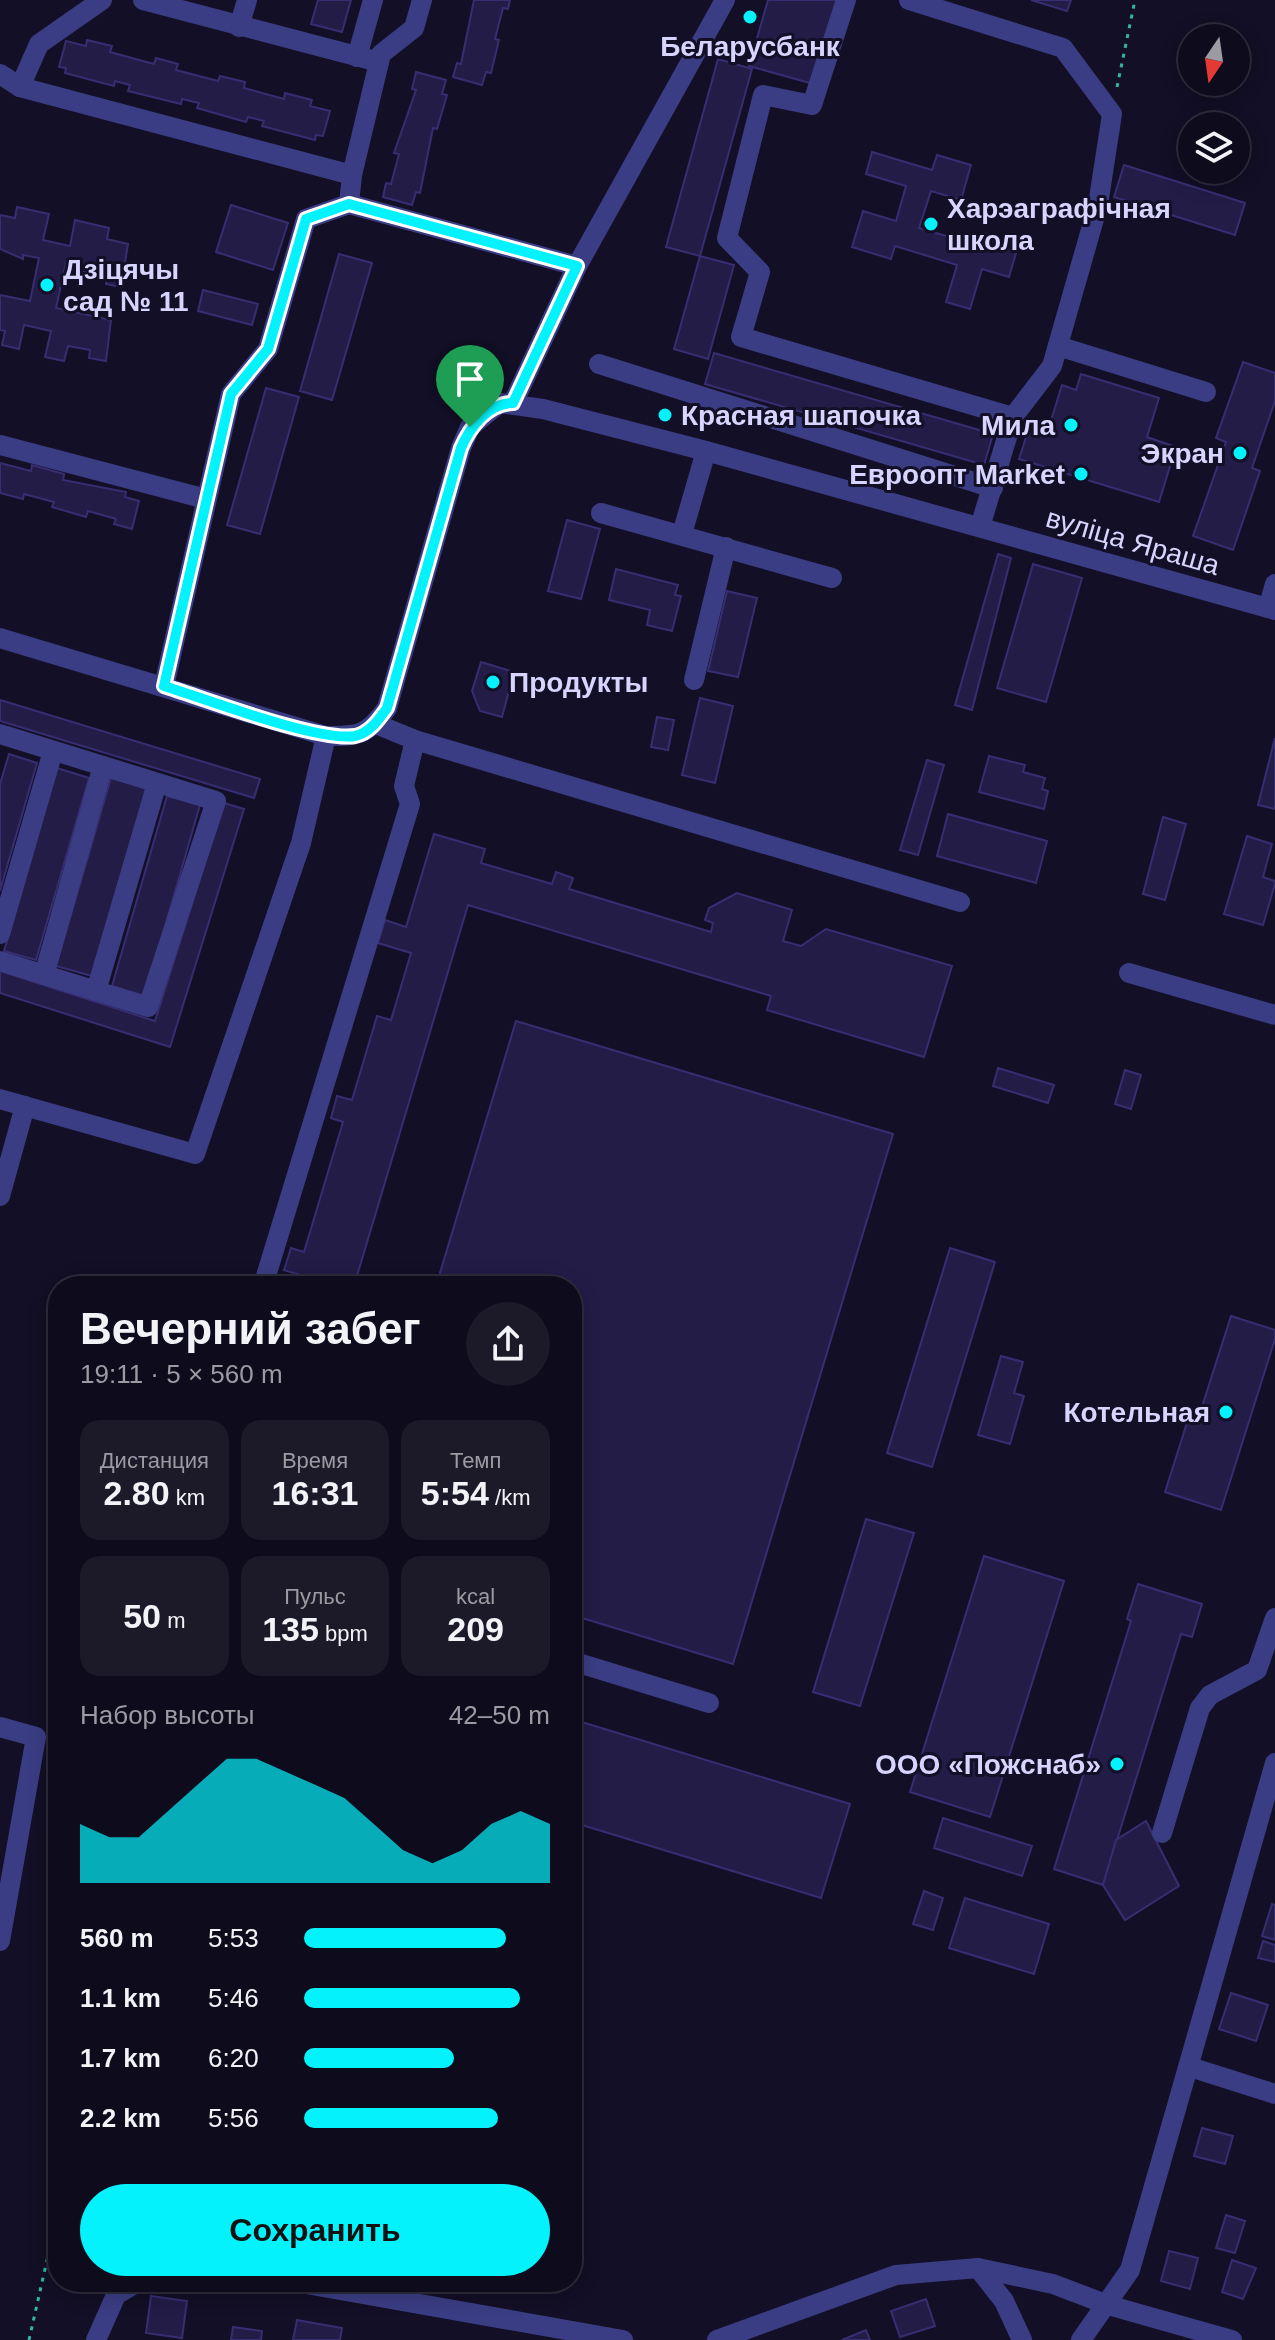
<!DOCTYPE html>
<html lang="ru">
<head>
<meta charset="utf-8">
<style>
	body { margin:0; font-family:Helvetica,sans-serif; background:#1c1929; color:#f1f3f6; height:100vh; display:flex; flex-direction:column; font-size:30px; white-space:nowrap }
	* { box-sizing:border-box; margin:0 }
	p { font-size:26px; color:#9b9ba3 }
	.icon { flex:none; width:44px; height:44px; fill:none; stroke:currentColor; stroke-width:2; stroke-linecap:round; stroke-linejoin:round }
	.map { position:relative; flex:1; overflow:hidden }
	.drawer { position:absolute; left:48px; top:1276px; width:534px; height:1016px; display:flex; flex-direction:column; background:#0e0b1c; border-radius:32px; box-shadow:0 4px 20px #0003,0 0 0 2px #2e2b3b }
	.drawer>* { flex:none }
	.needle { width:52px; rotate:193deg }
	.buttons { position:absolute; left:1178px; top:24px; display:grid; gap:16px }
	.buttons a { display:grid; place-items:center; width:72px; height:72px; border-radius:50%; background:#0e0b1c; box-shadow:0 4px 20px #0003,0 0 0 2px #2e2b3b; font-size:40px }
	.pin { position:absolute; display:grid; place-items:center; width:68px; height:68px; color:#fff; margin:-82px -34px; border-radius:50% 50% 50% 0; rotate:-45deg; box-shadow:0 0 8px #0007 }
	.pin .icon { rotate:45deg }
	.round { display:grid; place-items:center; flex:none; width:84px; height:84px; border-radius:42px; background:#1c1929 }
	.overview { display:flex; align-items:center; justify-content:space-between; height:136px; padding:0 32px }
	h1 { font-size:44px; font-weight:700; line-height:60px }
	.figures { display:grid; grid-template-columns:repeat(3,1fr); gap:12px; height:136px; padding:8px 32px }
	.figures div { display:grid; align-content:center; border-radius:20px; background:#1c1929; text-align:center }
	.figures b { font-size:34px; font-weight:700 }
	.figures small { font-size:22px; font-weight:400 }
	.figures p { font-size:22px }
	.chart { height:224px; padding:16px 32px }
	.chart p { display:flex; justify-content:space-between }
	.chart svg { width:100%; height:144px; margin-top:8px; fill:#04f2fb; opacity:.7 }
	.cta { display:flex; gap:16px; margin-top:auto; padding:16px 32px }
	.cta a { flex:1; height:92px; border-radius:48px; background:#04f2fb; color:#111; font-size:32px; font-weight:700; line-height:92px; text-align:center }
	ul { padding:0 32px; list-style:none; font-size:26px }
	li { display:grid; grid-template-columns:128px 96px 1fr; align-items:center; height:60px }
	li i { height:20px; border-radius:10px; background:#04f2fb }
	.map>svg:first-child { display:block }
	.building { fill:#221c47; stroke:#372e72; stroke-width:2 }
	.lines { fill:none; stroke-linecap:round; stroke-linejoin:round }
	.path { stroke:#31b6a6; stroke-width:3; stroke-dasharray:4 6; stroke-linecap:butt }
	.minor { stroke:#3b3d84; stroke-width:20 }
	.route-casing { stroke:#fff; stroke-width:16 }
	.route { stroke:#04f2fb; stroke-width:10 }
	.poi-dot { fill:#04f2fb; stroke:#120f26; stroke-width:3 }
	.labels { text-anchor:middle; stroke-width:6; stroke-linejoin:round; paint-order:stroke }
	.poi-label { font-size:28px; font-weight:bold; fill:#d7d5fe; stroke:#120f26; text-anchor:end }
	.street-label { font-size:28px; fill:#d7d5fe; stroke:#120f26 }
</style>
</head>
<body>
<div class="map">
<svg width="1275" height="2340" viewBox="0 0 1275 2340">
	<rect width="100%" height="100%" fill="#120f26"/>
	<g class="building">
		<path d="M318 0H351L342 32 311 24Z"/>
		<path d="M474 0H510L508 9 503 8 495 39 499 40 491 73 486 72 482 85 453 77 457 63 461 64Z"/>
		<path d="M768 0H840L817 85 749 66Z"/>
		<path d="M1031 0H1071L1067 11Z"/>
		<path d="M87 40 112 46 110 52 154 64 156 58 178 64 176 70 218 81 220 76 245 82 244 88 284 99 285 93 312 100 310 106 330 111 323 136 316 135 315 140 262 126 264 121 248 117 246 122 197 108 199 103 182 99 181 104 128 91 130 85 115 81 114 86 65 73 66 68 59 67 66 41 86 46Z"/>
		<path d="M718 59 752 69 700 256 666 247Z"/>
		<path d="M416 72 446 80 442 94 447 95 437 129 433 128 420 193 416 192 412 205 383 197 386 183 391 184 399 154 394 153 416 90 412 89Z"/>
		<path d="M872 152 932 170 937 155 971 165 961 200 931 191 919 228 980 246 984 233 1019 243 1009 277 982 269 970 309 946 302 957 265 895 246 891 259 852 247 863 211 896 221 906 186 866 174Z"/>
		<path d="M1124 165 1245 203 1235 235 1114 197Z"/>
		<path d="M231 205 288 223 273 270 216 252Z"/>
		<path d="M17 207 49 214 43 240 70 246 75 220 109 228 107 239 128 244 121 287 106 284 108 272 92 269 91 273 82 271 83 267 66 263 56 308 111 320 106 361 89 358 90 350 68 346 64 361 45 357 51 331 24 325 19 349 2 345 5 331 0 330V295L30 301 39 258 23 255V259L0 249V215L15 218Z"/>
		<path d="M339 254 372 263 332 400 300 391Z"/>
		<path d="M700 256 734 265 708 359 674 349Z"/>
		<path d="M203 290 258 304 252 325 198 311Z"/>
		<path d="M714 353 993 434 984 465 705 384Z"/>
		<path d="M1243 362 1275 373V401L1252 468 1260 471 1233 550 1193 536 1226 442 1216 438Z"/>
		<path d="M1081 374 1159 398 1147 437 1176 447 1159 502 1019 459 1030 425 1048 430 1062 385 1076 390Z"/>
		<path d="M266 388 299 397 260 534 227 525Z"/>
		<path d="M0 463 31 471 32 465 64 474 63 480 126 492 125 497 139 501 132 529 114 524 116 519 88 511 86 517 52 507 54 502 24 494 23 499 0 493Z"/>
		<path d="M567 520 600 529 581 599 548 591Z"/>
		<path d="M998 554 1011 558 972 710 955 705Z"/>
		<path d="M1033 564 1082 578 1046 702 997 688Z"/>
		<path d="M616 569 678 585 675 595 681 596 672 631 647 625 650 610 609 600Z"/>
		<path d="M727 591 757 598 738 677 708 671Z"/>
		<path d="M481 662 514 672 502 717 480 711 472 691Z"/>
		<path d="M700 698 733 706 715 783 682 775Z"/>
		<path d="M0 700 260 779 254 798 0 721Z"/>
		<path d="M657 717 674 720 668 750 651 747Z"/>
		<path d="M1275 738V809L1258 805Z"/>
		<path d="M9 754 37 763 0 891V784Z"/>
		<path d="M989 756 1025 765 1023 772 1045 778 1042 789 1048 791 1044 809 979 792Z"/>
		<path d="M927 760 944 765 918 855 900 850Z"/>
		<path d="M57 768 89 778 36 960 4 951Z"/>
		<path d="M111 778 147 788 92 976 56 966Z"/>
		<path d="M167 796 200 805 145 996 112 986Z"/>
		<path d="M224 803 244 809 170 1047 0 993V971L155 1021Z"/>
		<path d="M948 814 1047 841 1036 883 937 856Z"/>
		<path d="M1163 817 1186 824 1165 900 1143 894Z"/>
		<path d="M434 834 485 849 481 863 552 884 556 872 573 878 569 889 711 932 713 923 705 920 709 908 737 893 792 910 783 941 801 946 826 929 952 966 924 1057 767 1010 771 996 468 905 354 1286H297L300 1275 284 1270 291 1248 304 1252 343 1122 331 1118 337 1096 352 1100 377 1016 391 1020 411 953 378 943 385 920 406 927Z"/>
		<path d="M1247 836 1272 844 1263 877 1275 881V884L1263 925 1224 914Z"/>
		<path d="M516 1021 893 1134 733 1664 572 1615V1286H436Z"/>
		<path d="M998 1068 1054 1085 1048 1103 993 1086Z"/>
		<path d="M1125 1070 1141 1075 1131 1109 1115 1104Z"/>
		<path d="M950 1248 995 1262 932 1467 887 1453Z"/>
		<path d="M1231 1316 1275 1330V1339L1221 1510 1165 1492 1191 1410 1200 1413Z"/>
		<path d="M1001 1356 1023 1362 1014 1393 1024 1396 1010 1444 978 1435Z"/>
		<path d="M866 1519 914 1533 860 1706 813 1692Z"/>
		<path d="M984 1556 1064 1581 990 1817 910 1792Z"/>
		<path d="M1138 1584 1202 1604 1192 1637 1181 1634 1103 1885 1054 1869 1131 1621 1127 1619Z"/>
		<path d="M572 1719 850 1804 821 1898 572 1822Z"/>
		<path d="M943 1818 1032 1846 1022 1876 934 1848Z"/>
		<path d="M1146 1821 1179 1886 1125 1920 1103 1885 1116 1840Z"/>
		<path d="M924 1891 943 1898 933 1930 913 1924Z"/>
		<path d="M965 1898 1049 1924 1034 1974 949 1948Z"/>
		<path d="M1272 1904 1275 1905V1940L1262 1936Z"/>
		<path d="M1263 1941 1275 1945V1962L1258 1958Z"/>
		<path d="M1231 1993 1268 2005 1256 2041 1219 2029Z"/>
		<path d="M1202 2128 1233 2136 1225 2164 1194 2156Z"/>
		<path d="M1226 2215 1245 2221 1235 2253 1216 2248Z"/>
		<path d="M1169 2251 1198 2258 1190 2289 1161 2281Z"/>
		<path d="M1232 2260 1256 2268 1243 2299 1222 2292Z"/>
		<path d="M151 2296 187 2301 182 2338 146 2333Z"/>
		<path d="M926 2299 935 2326 900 2337 891 2311Z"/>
		<path d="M297 2320 342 2328 340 2340H293Z"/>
		<path d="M233 2327 262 2331 261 2340H231Z"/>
		<path d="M866 2330 870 2340H842Z"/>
	</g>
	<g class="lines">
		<g class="path">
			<path d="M1117 87 1135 0"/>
			<path d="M29 2340 50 2247"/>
		</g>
		<g class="minor">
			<path d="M143 0 379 62"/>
			<path d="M846 0 812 105 763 95 727 238 760 272 741 337 1013 417 980 527"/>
			<path d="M909 0 1063 48 1112 114 1098 205 1052 366 1013 417"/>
			<path d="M239 27 247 0"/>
			<path d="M357 57 373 0"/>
			<path d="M0 74 20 87 352 175 349 204 577 266"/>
			<path d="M20 87 39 44 102 0"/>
			<path d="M352 175 381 54 414 28 422 0"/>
			<path d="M1058 346 1206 392"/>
			<path d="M599 364 993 488"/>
			<path d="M513 403 577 266 725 0"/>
			<path d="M0 445 206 499"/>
			<path d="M601 513 832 578"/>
			<path d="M682 534 706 451"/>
			<path d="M1268 608 1275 584"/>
			<path d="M0 638 326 736C358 736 367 736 387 708L461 448 470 427 500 403 543 409 706 451 1275 610"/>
			<path d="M694 680 726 547"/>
			<path d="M164 686 231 394 268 349 306 219 349 204"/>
			<path d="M376 724 415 740 960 902"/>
			<path d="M0 734 216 801 148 1007 0 961"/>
			<path d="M0 934 53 751"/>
			<path d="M1129 973 1275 1015"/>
			<path d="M44 975 103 766"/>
			<path d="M96 991 157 783"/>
			<path d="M0 1099 195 1154 301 843 326 736"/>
			<path d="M0 1196 25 1106"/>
			<path d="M263 1286 410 804 404 786 415 740"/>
			<path d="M572 1661 709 1703"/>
			<path d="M0 1727 36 1737 0 1941"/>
			<path d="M1162 1833 1200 1708 1210 1695 1257 1670 1275 1618"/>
			<path d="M1190 2067 1275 2094"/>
			<path d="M978 2268 1004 2301 1022 2340"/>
			<path d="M295 2282 623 2340"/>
			<path d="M96 2340 116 2295 138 2282"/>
			<path d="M717 2340 896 2275 978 2268 1053 2284 1108 2305 1232 2340"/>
			<path d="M1081 2340 1130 2270 1275 1763"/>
		</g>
	</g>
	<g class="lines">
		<defs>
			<path id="route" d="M349 204 577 266 513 403C488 403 470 427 461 448L387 708C379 719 370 733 355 736 318 742 206 699 164 686L231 394 268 349 306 219Z"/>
		</defs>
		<use href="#route" class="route-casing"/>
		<use href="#route" class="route"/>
	</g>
	<g class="poi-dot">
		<circle cx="750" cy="17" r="8"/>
		<circle cx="931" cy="224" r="8"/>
		<circle cx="47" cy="285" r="8"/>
		<circle cx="665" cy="415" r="8"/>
		<circle cx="1071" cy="425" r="8"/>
		<circle cx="1240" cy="453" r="8"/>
		<circle cx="1081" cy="474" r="8"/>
		<circle cx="493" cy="682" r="8"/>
		<circle cx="1226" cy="1412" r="8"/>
		<circle cx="1117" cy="1764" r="8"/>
	</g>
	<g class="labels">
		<g class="poi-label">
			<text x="750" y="56" text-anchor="middle">Беларусбанк</text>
			<text x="947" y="218" text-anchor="start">Харэаграфічная<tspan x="947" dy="32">школа</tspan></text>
			<text x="63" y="279" text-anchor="start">Дзіцячы<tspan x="63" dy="32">сад № 11</tspan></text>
			<text x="681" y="425" text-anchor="start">Красная шапочка</text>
			<text x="1055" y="435">Мила</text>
			<text x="1224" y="463">Экран</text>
			<text x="1065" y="484">Евроопт Market</text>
			<text x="509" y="692" text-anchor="start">Продукты</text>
			<text x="1210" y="1422">Котельная</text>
			<text x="1101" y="1774">ООО «Пожснаб»</text>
		</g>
		<g class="street-label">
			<text transform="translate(1133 541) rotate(16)" y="10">вуліца Яраша</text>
		</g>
	</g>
</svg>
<div class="buttons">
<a><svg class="needle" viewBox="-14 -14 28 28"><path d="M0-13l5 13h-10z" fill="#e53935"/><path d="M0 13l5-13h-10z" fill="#9b9ba3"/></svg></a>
<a><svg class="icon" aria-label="layers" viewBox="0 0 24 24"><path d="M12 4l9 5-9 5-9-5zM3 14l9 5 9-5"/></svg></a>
</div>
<div class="pin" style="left:470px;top:427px;background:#1e9e55"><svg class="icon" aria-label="arrive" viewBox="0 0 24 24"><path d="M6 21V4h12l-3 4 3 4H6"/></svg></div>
<section class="drawer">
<div class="overview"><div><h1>Вечерний забег</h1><p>19:11 · 5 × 560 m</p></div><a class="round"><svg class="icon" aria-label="share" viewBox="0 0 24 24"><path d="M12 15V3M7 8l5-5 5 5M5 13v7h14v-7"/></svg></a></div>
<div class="figures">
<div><p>Дистанция</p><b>2.80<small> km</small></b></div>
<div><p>Время</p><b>16:31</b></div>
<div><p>Темп</p><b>5:54<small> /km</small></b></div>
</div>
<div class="figures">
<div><b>50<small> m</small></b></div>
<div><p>Пульс</p><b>135<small> bpm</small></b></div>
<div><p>kcal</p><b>209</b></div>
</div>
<div class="chart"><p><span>Набор высоты</span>42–50 m</p>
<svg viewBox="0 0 160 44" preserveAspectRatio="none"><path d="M0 44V26L10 30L20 30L30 22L40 14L50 6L60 6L70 10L80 14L90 18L100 26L110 34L120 38L130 34L140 26L150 22L160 26V44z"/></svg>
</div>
<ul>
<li><b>560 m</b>5:53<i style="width:82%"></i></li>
<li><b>1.1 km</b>5:46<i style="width:88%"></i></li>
<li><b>1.7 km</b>6:20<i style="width:61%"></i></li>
<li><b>2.2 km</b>5:56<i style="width:79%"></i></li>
</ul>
<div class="cta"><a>Сохранить</a></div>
</section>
</div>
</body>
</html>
